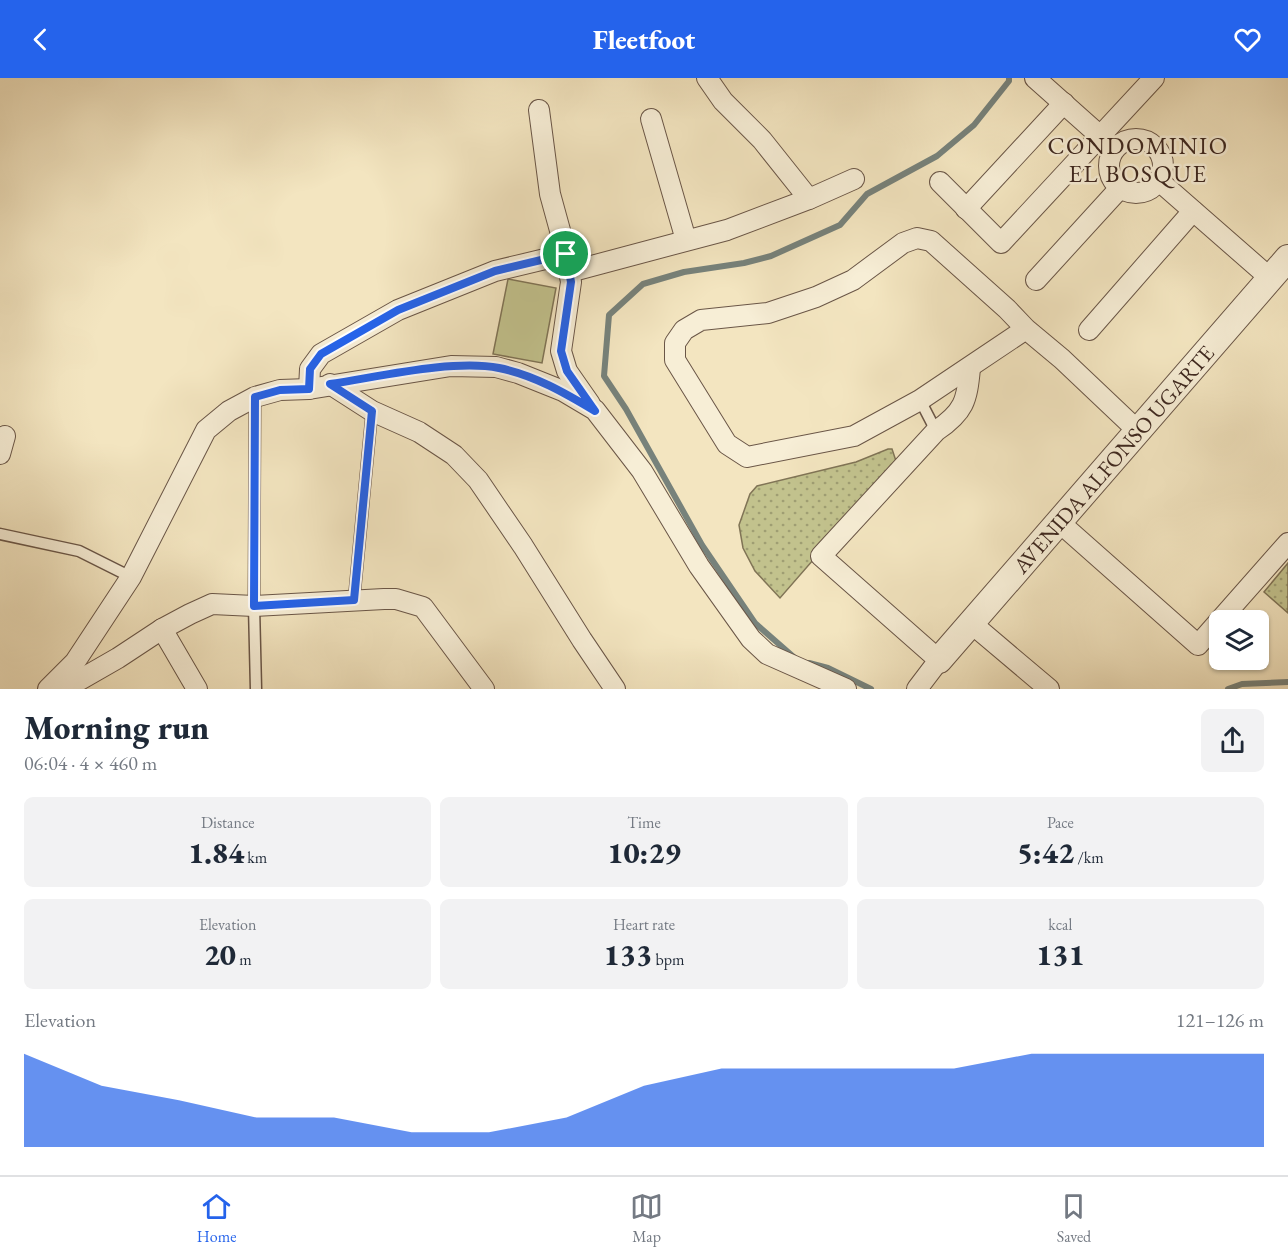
<!DOCTYPE html>
<html lang="en">
<head>
<meta charset="utf-8">
<style>
	body { margin:0; font-family:"EB Garamond",serif; background:#f2f2f3; color:#1f2937; height:100vh; display:flex; flex-direction:column; font-size:22px; white-space:nowrap }
	* { box-sizing:border-box; margin:0 }
	p { font-size:20px; color:#747a83 }
	.icon { flex:none; width:33px; height:33px; fill:none; stroke:currentColor; stroke-width:2; stroke-linecap:round; stroke-linejoin:round }
	.map { position:relative; height:611px; overflow:hidden }
	.drawer { display:flex; flex-direction:column; background:#fff; flex:1 }
	.drawer>* { flex:none }
	.buttons { position:absolute; left:1209px; top:532px; display:grid; gap:12px }
	.buttons a { display:grid; place-items:center; width:60px; height:60px; border-radius:9px; background:#fff; box-shadow:0 2px 4px #0004; font-size:30px }
	.pin { position:absolute; display:grid; place-items:center; width:51px; height:51px; color:#fff; margin:-26px; border:3px solid #fff; border-radius:50%; box-shadow:0 2px 6px #0007 }
	.round { display:grid; place-items:center; flex:none; width:63px; height:63px; border-radius:9px; background:#f2f2f3 }
	.summary { display:flex; align-items:center; justify-content:space-between; height:102px; padding:0 24px }
	h1 { font-size:33px; font-weight:800; line-height:45px }
	.stats { display:grid; grid-template-columns:repeat(3,1fr); gap:9px; height:102px; padding:6px 24px }
	.stats div { display:grid; align-content:center; border-radius:9px; background:#f2f2f3; text-align:center }
	.stats b { font-size:30px; font-weight:800 }
	.stats small { font-size:16px; font-weight:400 }
	.stats p { font-size:16px }
	.chart { height:168px; padding:12px 24px }
	.chart p { display:flex; justify-content:space-between }
	.chart svg { width:100%; height:108px; margin-top:6px; fill:#2563eb; opacity:.7 }
	header { display:flex; justify-content:space-between; align-items:center; height:78px; padding:0 24px; background:#2563eb; color:#fff; font-size:27px; font-weight:800 }
	.tabs { display:flex; justify-content:space-around; align-items:center; height:84px; border-top:2px solid #e0e1e3; background:#fff; font-size:16px; color:#747a83 }
	.tabs a { display:grid; justify-items:center; gap:3px }
	.tabs .on { color:#2563eb }
	.map>svg:first-child { display:block }
	.park { fill:url(#park-dots); stroke:#807456; stroke-width:1.5 }
	.pitch { fill:#c2c28d; stroke:#807456; stroke-width:1.5 }
	.lines { fill:none; stroke-linecap:round; stroke-linejoin:round }
	.stream { stroke:#77827b; stroke-width:6 }
	.service-casing { stroke:#6a5647; stroke-width:13 }
	.minor-casing { stroke:#6a5647; stroke-width:22 }
	.tertiary-casing { stroke:#6a5647; stroke-width:28 }
	.service { stroke:#f7eed6; stroke-width:10 }
	.minor { stroke:#f7eed6; stroke-width:20 }
	.tertiary { stroke:#f7eed6; stroke-width:26 }
	.route-casing { stroke:#fff; stroke-width:12 }
	.route { stroke:#2563eb; stroke-width:8 }
	.labels { text-anchor:middle; stroke-width:5; stroke-linejoin:round; paint-order:stroke }
	.street-label { font-size:22px; fill:#3d271f; stroke:#f7eed6 }
	.neighbourhood-label { font-size:24px; letter-spacing:1.5px; fill:#3d271f; stroke:#f7eed6 }
</style>
</head>
<body>
<header><svg class="icon" aria-label="back" viewBox="0 0 24 24"><path d="M15 5l-7 7 7 7"/></svg>Fleetfoot<svg class="icon" aria-label="heart" viewBox="0 0 24 24"><path d="M12 20l-8-8c-3-5 5-10 8-4 3-6 11-1 8 4z"/></svg></header>
<div class="map">
<svg width="1288" height="611" viewBox="0 0 1288 611">
	<defs>
		<pattern id="park-dots" width="8" height="8" patternUnits="userSpaceOnUse" patternTransform="scale(1.5)"><rect width="8" height="8" fill="#c2c28d"/><path d="M2 2h.1M6 6h.1" fill="none" stroke="#9f9e73" stroke-width="1.8" stroke-linecap="round"/></pattern>
	</defs>
	<rect width="100%" height="100%" fill="#f3e5c0"/>
	<filter id="stains"><feTurbulence type="fractalNoise" baseFrequency=".00333" numOctaves="4"/><feColorMatrix values="0 0 0 0 .2 0 0 0 0 .09 0 0 0 0 .02 0 0 0 .5 -.17"/></filter>
	<radialGradient id="worn" r=".72"><stop offset=".6" stop-color="#630" stop-opacity="0"/><stop offset="1" stop-color="#630" stop-opacity=".3"/></radialGradient>
	<g class="park">
		<path d="M888 371H892L896 383 895 388 780 520 755 493 743 470 739 447 750 416 757 408 856 384Z"/>
		<path d="M1288 485V535L1264 514Z"/>
	</g>
	<path class="pitch" d="M508 201 556 210 542 285 493 276Z"/>
	<g class="lines">
		<g class="stream">
			<path d="M796 581 755 545 702 467 626 331 604 298 609 237 643 206 684 194 744 185 771 178 840 147 867 116 937 78 974 47 1009 3V0"/>
			<path d="M809 585 828 590 871 611"/>
			<path d="M1228 611 1242 606 1288 604"/>
		</g>
		<defs>
			<g id="service">
				<path d="M255 319 254 528 256 611"/>
				<path d="M920 322 936 353"/>
				<path d="M0 456 79 473 131 499"/>
				<path d="M354 522 372 333"/>
			</g>
			<g id="minor">
				<path d="M707 0 723 23 762 62 809 121"/>
				<path d="M1035 0 1108 65"/>
				<path d="M539 32 550 116 564 167 571 204 561 273 567 293 590 326"/>
				<path d="M651 41 686 162"/>
				<circle cx="1136" cy="88" r="27"/>
				<path d="M1158 102 1270 200"/>
				<path d="M940 104 1001 165 1154 0"/>
				<path d="M966 131 1064 25"/>
				<path d="M569 194 727 152 809 121 854 101"/>
				<path d="M1036 202 1120 110"/>
				<path d="M1026 251 920 322 854 358 747 379 727 366 675 282V265L684 252 701 242 768 235 816 219 853 202 903 165 917 160 931 163 1007 231 1026 251 1062 281 1138 353"/>
				<path d="M1089 252 1193 133"/>
				<path d="M330 306 372 333 419 354 454 377 478 402 523 468 582 562 615 611"/>
				<path d="M309 311 310 291 321 276 398 232 495 193 566 176"/>
				<path d="M0 376 5 358"/>
				<path d="M1059 444 1198 567 1288 465"/>
				<path d="M971 545 1049 611"/>
				<path d="M162 551 197 611"/>
				<path d="M48 611 75 584 131 499 206 352 229 333 255 319 280 312 309 311 451 288 496 289 518 295 563 313 595 332 642 393 699 488 751 561 767 576 846 611"/>
				<path d="M64 611 118 580 162 551 190 536 212 526 254 528 384 521H396L423 529 484 611"/>
				<path d="M917 611 939 582 821 478 936 353C964 334 967 323 970 290"/>
			</g>
			<g id="tertiary">
				<path id="s1" d="M939 582 1288 180"/>
			</g>
		</defs>
		<use href="#service" class="service-casing"/>
		<use href="#minor" class="minor-casing"/>
		<use href="#tertiary" class="tertiary-casing"/>
		<use href="#service" class="service"/>
		<use href="#minor" class="minor"/>
		<use href="#tertiary" class="tertiary"/>
	</g>
	<g class="lines">
		<defs>
			<path id="route" d="M566 176 571 204 561 273 567 293 595 333C565 315 534 297 499 290 453 281 378 299 330 306L372 333 354 522 254 528 255 319 280 312 309 311 310 291 321 276 398 232 495 193Z"/>
		</defs>
		<use href="#route" class="route-casing"/>
		<use href="#route" class="route"/>
	</g>
	<g class="labels">
		<g class="street-label">
			<text dy="8" stroke="none"><textPath href="#s1" startOffset="266">AVENIDA ALFONSO UGARTE</textPath></text>
		</g>
		<g class="neighbourhood-label">
			<text x="1138" y="76">CONDOMINIO<tspan x="1138" dy="28">EL BOSQUE</tspan></text>
		</g>
	</g>
	<rect width="100%" height="100%" filter="url(#stains)"/>
	<rect width="100%" height="100%" fill="url(#worn)"/>
</svg>
<div class="buttons">
<a><svg class="icon" aria-label="layers" viewBox="0 0 24 24"><path d="M12 4l9 5-9 5-9-5zM3 14l9 5 9-5"/></svg></a>
</div>
<div class="pin" style="left:566px;top:176px;background:#1e9e55"><svg class="icon" aria-label="arrive" viewBox="0 0 24 24"><path d="M6 21V4h12l-3 4 3 4H6"/></svg></div>
</div>
<section class="drawer">
<div class="summary"><div><h1>Morning run</h1><p>06:04 · 4 × 460 m</p></div><a class="round"><svg class="icon" aria-label="share" viewBox="0 0 24 24"><path d="M12 15V3M7 8l5-5 5 5M5 13v7h14v-7"/></svg></a></div>
<div class="stats">
<div><p>Distance</p><b>1.84<small> km</small></b></div>
<div><p>Time</p><b>10:29</b></div>
<div><p>Pace</p><b>5:42<small> /km</small></b></div>
</div>
<div class="stats">
<div><p>Elevation</p><b>20<small> m</small></b></div>
<div><p>Heart rate</p><b>133<small> bpm</small></b></div>
<div><p>kcal</p><b>131</b></div>
</div>
<div class="chart"><p><span>Elevation</span>121–126 m</p>
<svg viewBox="0 0 160 44" preserveAspectRatio="none"><path d="M0 44V6L10 19L20 25L30 32L40 32L50 38L60 38L70 32L80 19L90 12L100 12L110 12L120 12L130 6L140 6L150 6L160 6V44z"/></svg>
</div>
</section>
<nav class="tabs">
<a class="on"><svg class="icon" aria-label="home" viewBox="0 0 24 24"><path d="M3 11l9-7 9 7M6 9v11h12V9"/></svg>Home</a>
<a><svg class="icon" aria-label="map" viewBox="0 0 24 24"><path d="M3 6l6-2 6 2 6-2v14l-6 2-6-2-6 2zM9 4v14M15 6v14"/></svg>Map</a>
<a><svg class="icon" aria-label="saved" viewBox="0 0 24 24"><path d="M7 4h10v16l-5-4-5 4z"/></svg>Saved</a>
</nav>
</body>
</html>
